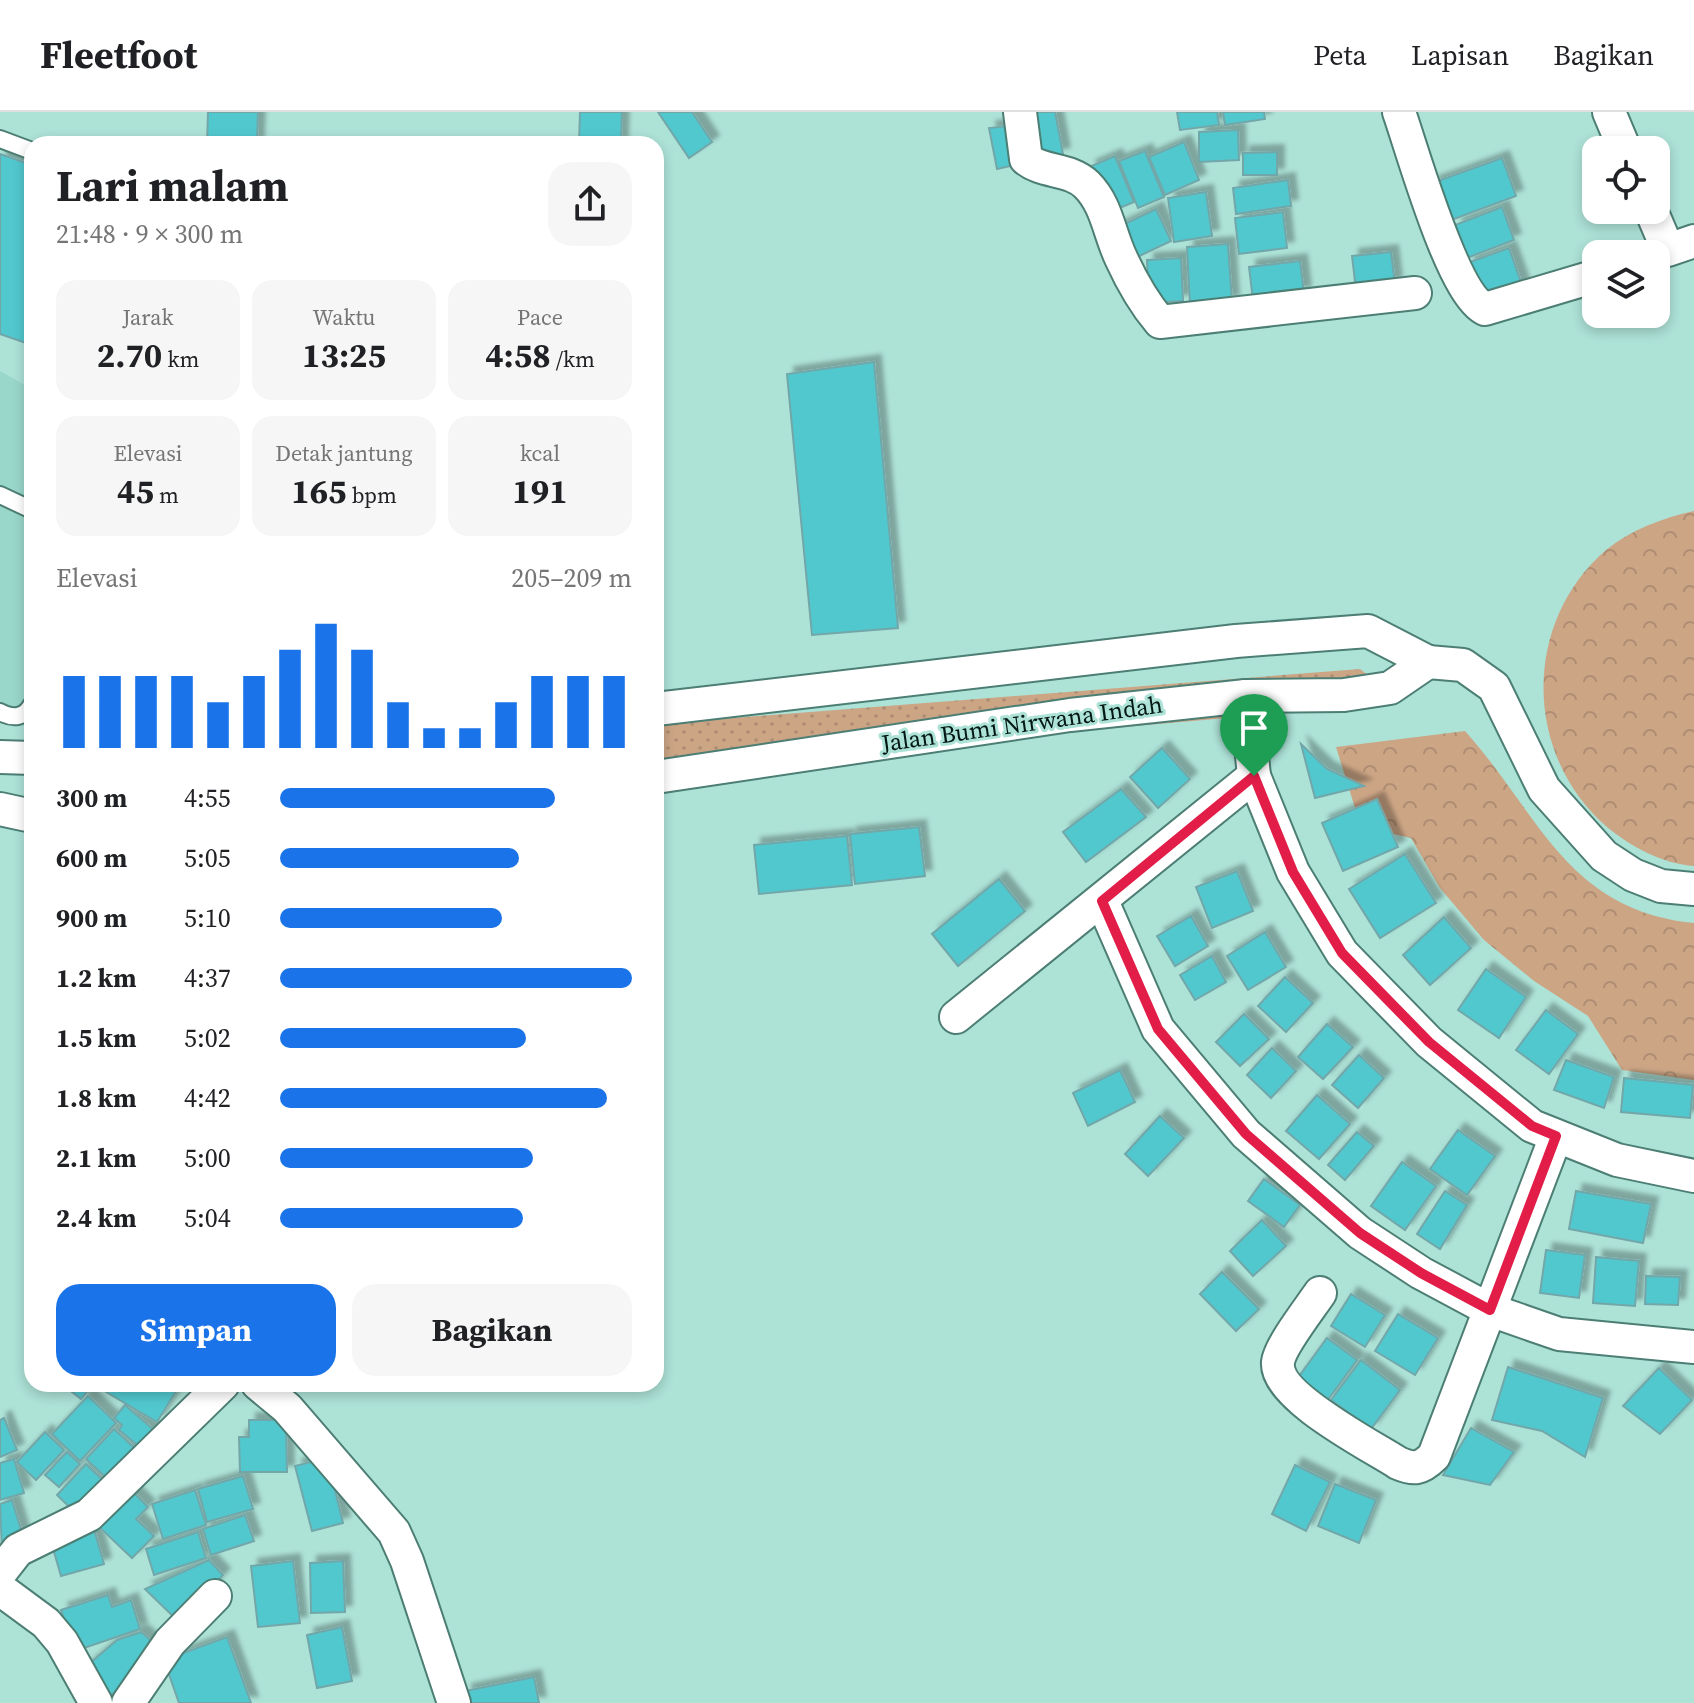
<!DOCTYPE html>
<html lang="id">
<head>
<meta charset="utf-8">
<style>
	body { margin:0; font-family:"Source Serif 4",serif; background:#f6f6f6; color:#202124; height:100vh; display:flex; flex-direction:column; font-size:30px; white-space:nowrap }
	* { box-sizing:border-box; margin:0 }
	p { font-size:26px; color:#757577 }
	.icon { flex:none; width:44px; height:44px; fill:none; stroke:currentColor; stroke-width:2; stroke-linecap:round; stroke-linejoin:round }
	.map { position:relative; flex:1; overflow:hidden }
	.drawer { position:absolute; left:24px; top:24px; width:640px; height:1256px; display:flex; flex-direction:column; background:#fff; border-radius:24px; box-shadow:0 4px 12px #0003 }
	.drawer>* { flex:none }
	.controls { position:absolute; left:1582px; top:24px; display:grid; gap:16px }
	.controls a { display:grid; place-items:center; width:88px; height:88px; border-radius:16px; background:#fff; box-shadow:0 4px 12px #0003; font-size:40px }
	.pin { position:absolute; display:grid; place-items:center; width:68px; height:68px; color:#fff; margin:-82px -34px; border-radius:50% 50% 50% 0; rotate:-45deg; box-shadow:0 0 8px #0007 }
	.pin .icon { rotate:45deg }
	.round { display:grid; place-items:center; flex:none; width:84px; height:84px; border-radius:24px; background:#f6f6f6 }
	.overview { display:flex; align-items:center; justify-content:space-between; height:136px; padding:0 32px }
	h1 { font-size:44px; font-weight:700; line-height:60px }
	.figures { display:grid; grid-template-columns:repeat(3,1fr); gap:12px; height:136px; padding:8px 32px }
	.figures div { display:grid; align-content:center; border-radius:20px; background:#f6f6f6; text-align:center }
	.figures b { font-size:34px; font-weight:700 }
	.figures small { font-size:22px; font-weight:400 }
	.figures p { font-size:22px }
	.chart { height:224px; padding:16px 32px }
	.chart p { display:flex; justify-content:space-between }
	.chart svg { width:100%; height:144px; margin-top:8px; stroke:#1a73e8; stroke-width:6 }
	.primary-button { display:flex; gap:16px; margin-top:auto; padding:16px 32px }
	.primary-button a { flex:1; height:92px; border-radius:24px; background:#1a73e8; color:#fff; font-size:32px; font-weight:700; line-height:92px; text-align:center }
	.primary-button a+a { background:#f6f6f6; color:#202124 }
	ul { padding:0 32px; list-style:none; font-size:26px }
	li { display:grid; grid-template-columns:128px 96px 1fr; align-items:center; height:60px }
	li i { height:20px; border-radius:10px; background:#1a73e8 }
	header { display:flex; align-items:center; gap:48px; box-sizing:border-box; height:112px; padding:0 40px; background:#fff; border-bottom:2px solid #e0e0e0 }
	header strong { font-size:38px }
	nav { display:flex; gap:44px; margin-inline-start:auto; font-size:28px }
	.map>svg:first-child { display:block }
	.built { fill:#99d7ca }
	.grass { fill:url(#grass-dots) }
	.park { fill:url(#park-crowns) }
	.building { fill:#51c8ce; stroke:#72a7aa; stroke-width:2; filter:url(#shadow) }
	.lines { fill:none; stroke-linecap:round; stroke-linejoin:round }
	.lane-casing { stroke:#4c7e74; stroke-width:20 }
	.street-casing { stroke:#4c7e74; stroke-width:36 }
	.lane { stroke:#fff; stroke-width:16 }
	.street { stroke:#fff; stroke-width:32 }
	.route-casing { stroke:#fff; stroke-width:16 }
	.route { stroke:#e11d48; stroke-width:10 }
	.labels { text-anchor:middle; stroke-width:6; stroke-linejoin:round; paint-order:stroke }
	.street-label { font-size:24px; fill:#031713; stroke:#ade2d7 }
</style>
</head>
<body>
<header>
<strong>Fleetfoot</strong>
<nav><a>Peta</a><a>Lapisan</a><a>Bagikan</a></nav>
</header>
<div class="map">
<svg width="1694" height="1591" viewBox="0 0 1694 1591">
	<defs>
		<pattern id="grass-dots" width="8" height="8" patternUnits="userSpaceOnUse" patternTransform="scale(2)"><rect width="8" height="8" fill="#cca585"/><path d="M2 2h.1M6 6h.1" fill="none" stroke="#ae8d72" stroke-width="1.8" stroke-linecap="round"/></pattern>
		<pattern id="park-crowns" width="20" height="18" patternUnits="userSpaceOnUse" patternTransform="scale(2)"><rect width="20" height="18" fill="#cca585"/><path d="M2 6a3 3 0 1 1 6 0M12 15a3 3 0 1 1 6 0" fill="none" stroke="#ae8d72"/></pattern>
		<filter id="shadow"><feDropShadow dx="7" dy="-7" stdDeviation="2" flood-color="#0004"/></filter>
	</defs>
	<rect width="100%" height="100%" fill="#ade2d7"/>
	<path class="built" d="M0 259 32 277V596L13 602 0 595Z"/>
	<path class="grass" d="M1360 557 1382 574 1363 594 656 656V612Z"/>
	<g class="park">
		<path d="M1694 399V754C1663 752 1631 735 1607 715 1524 644 1521 511 1606 438 1632 417 1663 406 1694 399Z"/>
		<path d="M1465 619C1539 701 1566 798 1694 811V968L1622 958 1588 904 1534 869 1484 828 1440 776 1411 726 1361 715 1336 635Z"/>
	</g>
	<g class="building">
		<path d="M208 0H258L257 32H207Z"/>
		<path d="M580 0H622L621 32H579Z"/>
		<path d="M658 0H692L712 30 689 46Z"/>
		<path d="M1029 0H1055L1063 42 1038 47Z"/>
		<path d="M1177 0H1217L1219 13 1180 18Z"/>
		<path d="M1223 0H1264L1265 7 1225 13Z"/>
		<path d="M1007 14 1019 52 997 57 989 16Z"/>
		<path d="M1238 18 1239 48 1199 50V20Z"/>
		<path d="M1184 30 1199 68 1165 83 1149 45Z"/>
		<path d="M1145 39 1164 85 1138 96 1119 49Z"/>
		<path d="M1277 40V63H1243V41Z"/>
		<path d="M0 42 32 53V233L0 222Z"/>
		<path d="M1115 44 1134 90 1108 101 1089 55Z"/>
		<path d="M1502 46 1516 84 1446 110 1432 71Z"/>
		<path d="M1288 68 1291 94 1236 102 1233 76Z"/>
		<path d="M1206 80 1212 124 1174 130 1168 86Z"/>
		<path d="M1502 95 1514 128 1467 146 1455 113Z"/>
		<path d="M1156 97 1171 129 1131 148 1116 116Z"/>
		<path d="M1283 100 1287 136 1239 142 1235 106Z"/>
		<path d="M1228 132 1232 190 1190 193 1187 135Z"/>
		<path d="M1509 136 1523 176 1481 191 1467 151Z"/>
		<path d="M1391 140 1395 172 1356 178 1352 144Z"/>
		<path d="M1181 146 1183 189 1149 191 1147 148Z"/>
		<path d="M1300 149 1304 181 1253 188 1249 155Z"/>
		<path d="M874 250 898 516 812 523 787 262Z"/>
		<path d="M1301 632 1327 657 1364 674 1315 686Z"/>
		<path d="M1162 636 1190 667 1158 696 1130 665Z"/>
		<path d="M1121 677 1146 705 1086 750 1063 720Z"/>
		<path d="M1377 687 1398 735 1343 759 1322 711Z"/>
		<path d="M919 715 925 764 855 772 850 722Z"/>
		<path d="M847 724 852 773 759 782 754 733Z"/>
		<path d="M1405 742 1436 791 1380 826 1349 777Z"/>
		<path d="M1237 759 1253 799 1212 816 1196 775Z"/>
		<path d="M999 767 1025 799 958 854 932 822Z"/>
		<path d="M1191 804 1208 834 1175 854 1157 824Z"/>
		<path d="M1444 805 1471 836 1430 873 1403 843Z"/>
		<path d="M1265 820 1286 855 1248 878 1227 844Z"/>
		<path d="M1212 844 1226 870 1195 888 1180 863Z"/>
		<path d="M1486 857 1526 885 1499 926 1458 898Z"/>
		<path d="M1285 865 1313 891 1286 920 1258 894Z"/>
		<path d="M1546 898 1578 922 1549 962 1516 938Z"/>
		<path d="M1244 902 1269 927 1240 954 1216 930Z"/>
		<path d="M1327 912 1353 935 1323 967 1298 945Z"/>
		<path d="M1272 936 1296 959 1271 986 1247 963Z"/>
		<path d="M1359 943 1384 966 1358 996 1332 973Z"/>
		<path d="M1566 948 1614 965 1604 996 1554 978Z"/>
		<path d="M1120 958 1135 990 1088 1014 1073 981Z"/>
		<path d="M1624 966 1693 973 1690 1006 1621 1000Z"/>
		<path d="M1317 983 1350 1012 1319 1047 1286 1019Z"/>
		<path d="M1160 1004 1184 1026 1148 1064 1125 1042Z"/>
		<path d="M1458 1018 1495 1044 1467 1083 1430 1057Z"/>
		<path d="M1357 1020 1374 1034 1345 1068 1328 1053Z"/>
		<path d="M1402 1050 1436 1074 1405 1118 1371 1094Z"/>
		<path d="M1264 1067 1300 1093 1284 1115 1248 1089Z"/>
		<path d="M1445 1079 1467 1093 1440 1137 1417 1122Z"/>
		<path d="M1576 1079 1651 1092 1643 1131 1569 1117Z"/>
		<path d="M1262 1108 1286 1134 1253 1164 1230 1139Z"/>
		<path d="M1546 1138 1585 1143 1579 1186 1540 1181Z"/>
		<path d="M1596 1145 1639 1149 1635 1194 1593 1191Z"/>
		<path d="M1222 1160 1259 1197 1236 1219 1200 1182Z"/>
		<path d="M1646 1164 1680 1165 1678 1193 1645 1192Z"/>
		<path d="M1351 1182 1385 1203 1365 1235 1331 1214Z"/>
		<path d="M1398 1202 1438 1226 1415 1263 1375 1239Z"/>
		<path d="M1327 1226 1357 1248 1327 1289 1297 1267Z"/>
		<path d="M1361 1248 1400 1278 1371 1317 1331 1288Z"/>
		<path d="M1508 1255 1603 1286 1585 1345 1542 1319 1492 1308Z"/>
		<path d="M1659 1256 1692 1288 1660 1322 1623 1294Z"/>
		<path d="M62 1272H93L81 1287Z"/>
		<path d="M111 1272H172L178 1276 157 1310 106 1280Z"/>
		<path d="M88 1284 116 1311 80 1349 52 1322Z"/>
		<path d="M125 1293 162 1325 148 1342 119 1318 122 1313 114 1306Z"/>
		<path d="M4 1306 17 1338 0 1345V1308Z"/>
		<path d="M249 1308H286L287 1360H240L239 1325H249Z"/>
		<path d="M1471 1316 1514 1340 1490 1373 1443 1363Z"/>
		<path d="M114 1317 143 1344 115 1374 86 1347Z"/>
		<path d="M45 1320 64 1338 36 1368 17 1350Z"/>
		<path d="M67 1340 80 1352 59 1375 45 1363Z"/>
		<path d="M327 1346 343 1411 312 1419 295 1354Z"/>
		<path d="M14 1347 24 1381 0 1388V1351Z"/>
		<path d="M86 1352 111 1376 81 1406 57 1383Z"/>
		<path d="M1295 1353 1330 1370 1306 1419 1272 1402Z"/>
		<path d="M243 1364 253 1397 207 1410 198 1377Z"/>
		<path d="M1335 1372 1376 1388 1359 1431 1318 1414Z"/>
		<path d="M130 1377 148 1395 136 1407 154 1424 132 1446 96 1412Z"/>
		<path d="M195 1378 206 1413 163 1427 152 1392Z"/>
		<path d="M12 1388 25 1431 2 1439 0 1392Z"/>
		<path d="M245 1403 254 1429 211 1443 203 1417Z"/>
		<path d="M93 1414 104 1452 61 1464 50 1426Z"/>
		<path d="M198 1420 206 1446 154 1463 146 1437Z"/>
		<path d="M209 1448 223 1463 180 1511 145 1477Z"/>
		<path d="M293 1449 300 1511 258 1515 251 1454Z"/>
		<path d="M343 1449 345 1500 311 1501 310 1451Z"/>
		<path d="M108 1483 112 1495 131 1488 140 1517 75 1539 61 1498Z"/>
		<path d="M342 1515 352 1569 317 1576 307 1523Z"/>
		<path d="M141 1520 159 1535 108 1587 82 1558 117 1528Z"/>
		<path d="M227 1525 251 1591H179L164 1548Z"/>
		<path d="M534 1565 539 1591H467L465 1579Z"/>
	</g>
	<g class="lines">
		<defs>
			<g id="lane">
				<path d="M0 27 32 39"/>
				<path d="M0 383 32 398"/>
				<path d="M0 600C13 607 25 606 32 592"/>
			</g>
			<g id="street">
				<path d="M1020 0 1026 47C1043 61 1070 56 1087 73 1107 93 1109 121 1121 146 1131 168 1144 191 1160 210L1415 181"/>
				<path d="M1399 0C1413 40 1452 181 1485 197L1596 164"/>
				<path d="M1609 0 1625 38"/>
				<path d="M1651 98 1668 138 1694 129"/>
				<path d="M1428 550 1463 553 1494 575 1544 677 1604 744 1633 763 1661 774 1694 777"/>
				<path d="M1246 584 1254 664 1293 760 1342 841 1429 930 1532 1014 1617 1048 1694 1064"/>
				<path d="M656 597 1236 529 1368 519 1428 550 1390 576 1344 583 1246 584 1070 603 656 665"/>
				<path d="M0 645 32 646"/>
				<path d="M0 697 32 704"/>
				<path d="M1102 789 1158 917 1246 1022 1360 1121 1421 1161 1490 1198 1559 1222 1694 1235"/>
				<path d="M956 905 1254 664"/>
				<path d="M1320 1181C1310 1196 1280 1234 1278 1250 1274 1284 1370 1333 1398 1351 1414 1358 1421 1357 1434 1344L1556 1024"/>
				<path d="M258 1272 287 1296 394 1420 407 1449 454 1591"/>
				<path d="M0 1461 18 1438 89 1403 223 1272"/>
				<path d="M0 1477 46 1511 62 1530 96 1591"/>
				<path d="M128 1591 170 1530 215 1484"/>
			</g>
		</defs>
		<use href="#lane" class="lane-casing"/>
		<use href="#street" class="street-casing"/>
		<use href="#lane" class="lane"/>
		<use href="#street" class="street"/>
	</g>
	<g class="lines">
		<defs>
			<path id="route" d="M1254 664 1293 760 1342 841 1429 930 1532 1014 1556 1024 1490 1198 1421 1161 1360 1121 1246 1022 1158 917 1102 789Z"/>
		</defs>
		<use href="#route" class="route-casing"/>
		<use href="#route" class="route"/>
	</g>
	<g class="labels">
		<g class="street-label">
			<text transform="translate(1022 612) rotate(-8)" y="8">Jalan Bumi Nirwana Indah</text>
		</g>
	</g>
</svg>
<div class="controls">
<a><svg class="icon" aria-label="locate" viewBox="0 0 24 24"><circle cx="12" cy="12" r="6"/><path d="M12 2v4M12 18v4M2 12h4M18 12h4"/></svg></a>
<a><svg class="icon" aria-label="layers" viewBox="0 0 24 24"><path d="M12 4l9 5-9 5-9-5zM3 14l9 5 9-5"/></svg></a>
</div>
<div class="pin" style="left:1254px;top:664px;background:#1e9e55"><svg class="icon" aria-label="arrive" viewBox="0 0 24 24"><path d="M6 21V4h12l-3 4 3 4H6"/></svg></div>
<section class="drawer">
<div class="overview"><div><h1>Lari malam</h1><p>21:48 · 9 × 300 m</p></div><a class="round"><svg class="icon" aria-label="share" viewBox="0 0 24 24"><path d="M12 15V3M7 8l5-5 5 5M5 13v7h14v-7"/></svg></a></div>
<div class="figures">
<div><p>Jarak</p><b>2.70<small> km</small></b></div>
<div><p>Waktu</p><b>13:25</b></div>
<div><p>Pace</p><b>4:58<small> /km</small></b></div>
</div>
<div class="figures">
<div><p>Elevasi</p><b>45<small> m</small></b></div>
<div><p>Detak jantung</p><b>165<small> bpm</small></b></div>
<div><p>kcal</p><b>191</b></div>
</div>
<div class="chart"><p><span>Elevasi</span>205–209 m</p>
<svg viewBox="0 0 160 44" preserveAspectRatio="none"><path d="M5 44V22M15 44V22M25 44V22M35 44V22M45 44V30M55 44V22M65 44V14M75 44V6M85 44V14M95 44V30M105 44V38M115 44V38M125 44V30M135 44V22M145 44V22M155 44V22"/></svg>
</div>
<ul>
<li><b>300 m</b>4:55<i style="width:78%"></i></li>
<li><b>600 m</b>5:05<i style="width:68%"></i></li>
<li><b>900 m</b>5:10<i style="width:63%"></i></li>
<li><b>1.2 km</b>4:37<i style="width:100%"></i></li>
<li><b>1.5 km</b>5:02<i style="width:70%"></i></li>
<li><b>1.8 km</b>4:42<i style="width:93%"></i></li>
<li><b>2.1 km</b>5:00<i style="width:72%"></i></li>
<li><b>2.4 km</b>5:04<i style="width:69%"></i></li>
</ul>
<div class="primary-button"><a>Simpan</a><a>Bagikan</a></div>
</section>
</div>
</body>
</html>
